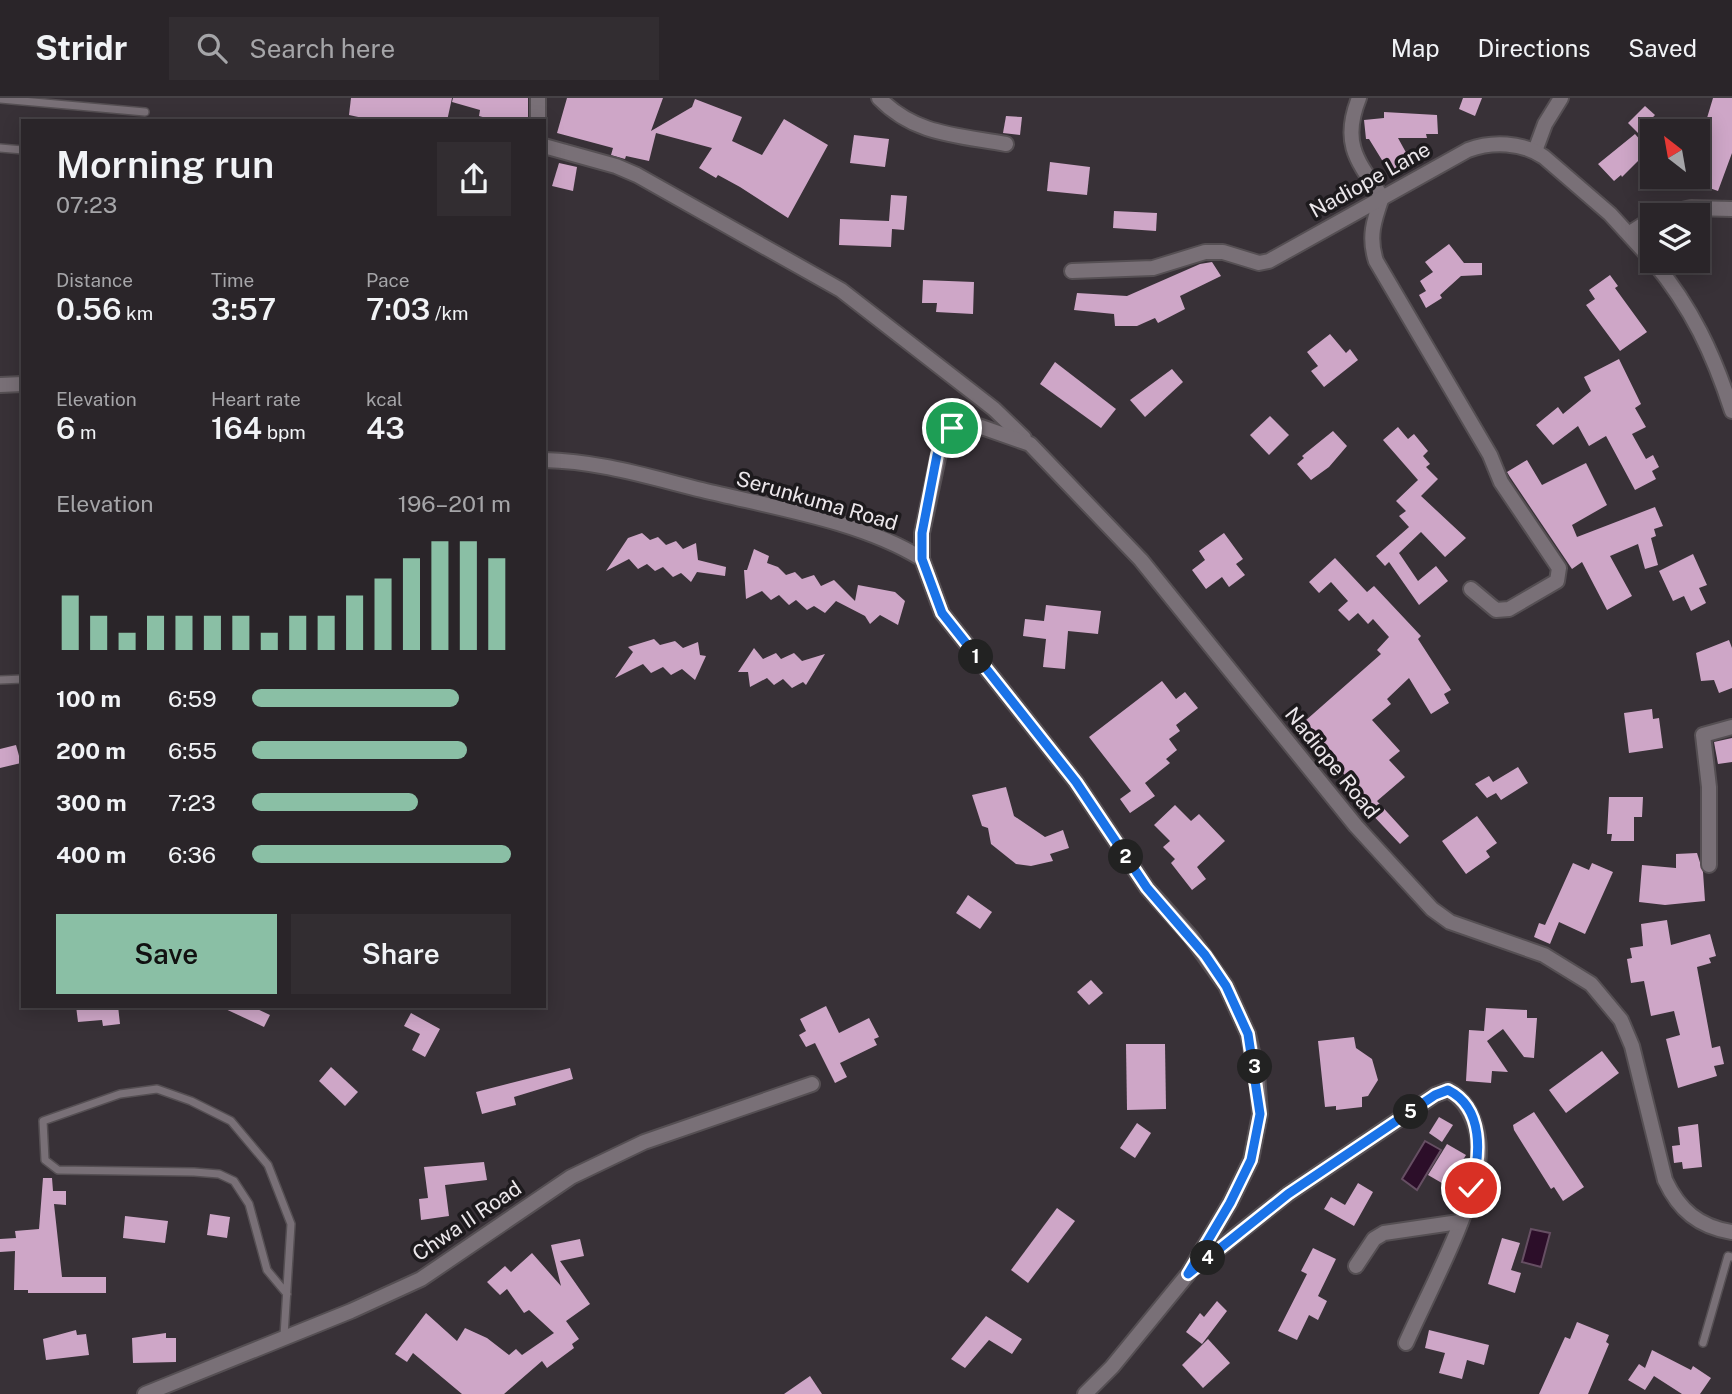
<!DOCTYPE html>
<html lang="en">
<head>
<meta charset="utf-8">
<style>
	body { margin:0; font-family:"Public Sans",sans-serif; background:#322d31; color:#f1f3f6; height:100vh; display:flex; flex-direction:column; font-size:26px; white-space:nowrap }
	* { box-sizing:border-box; margin:0 }
	p { font-size:23px; color:#a5a5a8 }
	.icon { flex:none; width:38px; height:38px; fill:none; stroke:currentColor; stroke-width:2; stroke-linecap:round; stroke-linejoin:round }
	.map { position:relative; flex:1; overflow:hidden }
	.details { position:absolute; left:21px; top:21px; width:525px; height:889px; display:flex; flex-direction:column; background:#2a2529; border-radius:0px; box-shadow:0 4px 18px #0003,0 0 0 2px #464246 }
	.details>* { flex:none }
	.needle { width:46px; rotate:329deg }
	.controls { position:absolute; left:1640px; top:21px; display:grid; gap:14px }
	.controls a { display:grid; place-items:center; width:70px; height:70px; border-radius:0px; background:#2a2529; box-shadow:0 4px 18px #0003,0 0 0 2px #464246; font-size:35px }
	.pin { position:absolute; display:grid; place-items:center; width:60px; height:60px; color:#fff; margin:-30px; border:4px solid #fff; border-radius:50%; box-shadow:0 2px 7px #0007 }
	.km { position:absolute; width:35px; height:35px; margin:-18px; border-radius:50%; background:#222; color:#fff; font-size:19px; line-height:35px; text-align:center }
	.round { display:grid; place-items:center; flex:none; width:74px; height:74px; border-radius:0px; background:#322d31 }
	.summary { display:flex; align-items:center; justify-content:space-between; height:119px; padding:0 35px }
	h1 { font-size:38px; font-weight:600; line-height:52px }
	.stats { display:grid; grid-template-columns:repeat(3,1fr); gap:10px; height:119px; padding:7px 35px }
	.stats div { display:grid; align-content:center }
	.stats b { font-size:30px; font-weight:600 }
	.stats small { font-size:19px; font-weight:400 }
	.stats p { font-size:19px }
	.chart { height:196px; padding:14px 35px }
	.chart p { display:flex; justify-content:space-between }
	.chart svg { width:100%; height:126px; margin-top:7px; stroke:#8abfa5; stroke-width:6 }
	.cta { display:flex; gap:14px; margin-top:auto; padding:14px 35px }
	.cta a { flex:1; height:80px; border-radius:0px; background:#8abfa5; color:#111; font-size:28px; font-weight:600; line-height:80px; text-align:center }
	.cta a+a { background:#322d31; color:#f1f3f6 }
	ul { padding:0 35px; list-style:none; font-size:23px }
	li { display:grid; grid-template-columns:112px 84px 1fr; align-items:center; height:52px }
	li i { height:18px; border-radius:9px; background:#8abfa5 }
	header { display:flex; align-items:center; gap:42px; box-sizing:border-box; height:98px; padding:0 35px; background:#2a2529; border-bottom:2px solid #464246 }
	header strong { font-size:33px }
	nav { display:flex; gap:38px; margin-inline-start:auto; font-size:24px }
	.search { width:490px; height:63px; background:#322d31; display:flex; align-items:center; gap:18px; box-sizing:border-box; padding:0 24px; border-radius:0px; color:#a5a5a8; font-size:26px }
	.map>svg:first-child { display:block }
	.water { fill:#2c0e29; stroke:#664f63; stroke-width:2 }
	.building { fill:#cea6c7 }
	.lines { fill:none; stroke-linecap:round; stroke-linejoin:round }
	.lane-casing { stroke:#554f53; stroke-width:10 }
	.street-casing { stroke:#554f53; stroke-width:18 }
	.lane { stroke:#797077; stroke-width:7 }
	.street { stroke:#797077; stroke-width:14 }
	.route-casing { stroke:#fff; stroke-width:14 }
	.route { stroke:#1a73e8; stroke-width:9 }
	.labels { text-anchor:middle; stroke-width:7; stroke-linejoin:round; paint-order:stroke }
	.street-label { font-size:21px; fill:#ece7eb; stroke:#1d1a1d }
</style>
</head>
<body>
<header>
<strong>Stridr</strong>
<div class="search"><svg class="icon" aria-label="search" viewBox="0 0 24 24"><circle cx="10" cy="10" r="6"/><path d="M15 15l6 6"/></svg>Search here</div>
<nav><a>Map</a><a>Directions</a><a>Saved</a></nav>
</header>
<div class="map">
<svg width="1732" height="1296" viewBox="0 0 1732 1296">
	<rect width="100%" height="100%" fill="#383137"/>
	<g class="water">
		<path d="M1425 1043 1441 1052 1417 1092 1402 1081Z"/>
		<path d="M1531 1131 1550 1135 1541 1169 1522 1164Z"/>
	</g>
	<g class="building">
		<path d="M351 0H452L447 23H377L349 17Z"/>
		<path d="M453 0H528V23H497L479 18 480 12 452 4Z"/>
		<path d="M567 0H663L651 33 692 9 695 1 742 19 732 43 762 57 784 21 828 47 788 120 740 89 718 77 716 80 699 70 712 50 656 35 649 63 626 58 625 61 611 57 613 50 557 35Z"/>
		<path d="M1463 0H1482L1475 18 1459 11Z"/>
		<path d="M1713 0H1732V55L1718 93 1698 86V28L1704 30Z"/>
		<path d="M1645 8 1655 17 1638 35 1628 25Z"/>
		<path d="M1384 14 1437 17 1438 36H1426L1427 40H1398L1414 69 1393 80 1369 41H1366L1364 22 1384 20Z"/>
		<path d="M1006 18 1022 19 1020 37 1003 35Z"/>
		<path d="M1635 36 1649 52 1622 79 1621 77 1614 83 1598 66Z"/>
		<path d="M854 37 889 41 885 69 850 65Z"/>
		<path d="M1050 64 1090 69 1087 97 1047 93Z"/>
		<path d="M559 65 577 69 573 93 552 88Z"/>
		<path d="M891 97 907 98 904 132 892 131 891 149 839 147 840 121 889 123Z"/>
		<path d="M1114 113 1157 115 1156 133 1113 130Z"/>
		<path d="M1449 146 1464 165H1482V177L1461 178 1440 197 1442 200 1426 210 1419 197 1426 193 1420 183 1433 174 1425 164Z"/>
		<path d="M1212 164 1221 178 1180 198 1185 211 1158 225 1155 220 1137 228H1115L1114 216 1074 212 1077 195 1127 198 1200 166Z"/>
		<path d="M1610 177 1618 188 1615 190 1647 234 1620 253 1586 207 1595 201 1589 192Z"/>
		<path d="M923 182 974 184 973 216 936 214 937 205H922Z"/>
		<path d="M1330 236 1346 255 1350 251 1358 262 1324 289 1311 273 1318 268 1307 254Z"/>
		<path d="M1619 261 1641 306 1635 310 1646 329 1632 336 1646 361 1653 357 1659 369 1652 373 1656 381 1635 392 1606 338 1589 348 1578 328 1553 347 1536 327 1558 309 1563 316 1591 293 1584 279Z"/>
		<path d="M1055 264 1116 311 1101 330 1040 286Z"/>
		<path d="M1172 271 1183 284 1145 319 1130 302Z"/>
		<path d="M1270 318 1289 337 1269 357 1250 337Z"/>
		<path d="M1398 329 1408 341 1414 336 1428 353 1423 358 1430 366 1426 369 1438 381 1421 398 1466 440 1445 459 1421 434 1399 455 1418 483 1436 468 1448 483 1419 507 1389 464 1385 468 1376 458 1409 429 1399 418 1406 413 1396 403 1418 382 1383 342Z"/>
		<path d="M1333 333 1347 348 1329 369 1311 382 1297 366 1304 360 1302 358Z"/>
		<path d="M1527 362 1542 387 1586 365 1607 407 1572 427 1577 439 1655 409 1663 428 1654 431 1656 438 1651 440 1658 467 1645 471 1638 446 1610 458 1632 498 1607 512 1582 464 1572 471 1510 379 1507 374Z"/>
		<path d="M642 435 650 442 658 439 666 447 676 443 683 451 696 445 698 462 726 469 725 478 697 474 691 484 681 475 673 479 663 469 655 473 647 466 638 471 629 461 606 473 628 440Z"/>
		<path d="M1224 435 1243 461 1236 466 1245 477 1229 489 1222 479 1206 491 1192 472 1205 462 1199 453Z"/>
		<path d="M754 451 769 458 767 465 778 469 786 477 795 474 802 481 814 477 821 488 834 482 855 503 858 487 895 494 905 503 898 527 880 517 870 526 865 518 836 503 825 515 814 508 807 512 796 502 789 507 779 497 771 502 762 493 746 501 744 472H747Z"/>
		<path d="M1693 456 1707 487 1699 490 1706 505 1691 513 1684 498 1673 503 1659 473Z"/>
		<path d="M1335 460 1367 494 1374 488 1421 538 1418 541 1451 592 1444 596 1449 605 1431 616 1409 580 1387 601 1391 606 1372 622 1400 653 1389 662 1405 679 1377 703 1409 738 1400 746 1366 710 1370 706 1330 660 1334 656 1305 623 1381 556 1377 552 1389 539 1373 521 1368 526 1358 515 1349 523 1338 512 1348 503 1331 484 1319 495 1309 484Z"/>
		<path d="M1046 507 1101 513 1098 536 1068 533 1065 571 1043 569 1046 541 1023 538 1025 521 1044 523Z"/>
		<path d="M654 541 660 547 675 543 683 550 698 544 700 557 706 558 695 582 682 571 671 577 663 569 651 575 643 566 615 580 633 554 628 549Z"/>
		<path d="M1729 542 1732 550V590L1719 595 1714 582 1701 583 1696 555Z"/>
		<path d="M754 550 763 561 776 555 781 561 794 555 802 563 825 556 806 587 803 584 792 590 783 581 774 587 767 580 750 589 748 574H738Z"/>
		<path d="M1162 583 1176 601 1185 594 1198 610 1176 627 1180 633 1169 641 1177 652 1166 661 1170 665 1145 685 1155 698 1130 715 1120 701 1131 693 1089 639Z"/>
		<path d="M1652 611 1653 621 1659 620 1663 650 1629 655 1624 615Z"/>
		<path d="M1732 640V664L1718 666 1714 644Z"/>
		<path d="M16 647 21 665 0 670V651Z"/>
		<path d="M1518 669 1528 685 1501 702 1496 695 1487 700 1475 686 1489 678 1493 684Z"/>
		<path d="M1006 689 1014 718 1045 739 1063 732 1069 750 1050 756 1053 763 1031 768 1016 766 991 746 988 730 982 728 972 697Z"/>
		<path d="M1609 699H1643L1642 719H1634V743H1611L1612 736H1607Z"/>
		<path d="M1175 707 1191 723 1199 716 1225 743 1197 769 1206 781 1192 792 1171 765 1175 761 1163 749 1170 743 1154 727Z"/>
		<path d="M1477 718 1497 745 1486 753 1490 759 1466 776 1442 743Z"/>
		<path d="M1697 755 1703 774 1705 803 1665 807 1639 804 1642 767 1676 770V756Z"/>
		<path d="M1573 765 1589 772 1592 765 1613 774 1585 836 1559 824 1550 846 1534 839 1539 825 1545 827Z"/>
		<path d="M968 797 992 814 980 831 956 815Z"/>
		<path d="M1667 822 1671 847 1710 836 1716 858 1709 860 1711 865 1697 869 1712 950 1720 948 1724 966 1714 968 1717 978 1678 990 1666 941 1680 937 1674 913 1651 918 1644 883 1631 885 1627 861 1632 860 1630 850 1643 848 1641 826Z"/>
		<path d="M1091 882 1103 895 1089 907 1077 894Z"/>
		<path d="M76 908H118L120 926 103 928 102 922 78 924Z"/>
		<path d="M219 908H251L270 917 264 929Z"/>
		<path d="M826 908 839 935 869 920 879 939 874 941 877 947 840 965 847 979 835 985 815 945 806 949 799 937 806 933 800 921Z"/>
		<path d="M1486 910 1527 912V920H1537L1534 960 1524 959 1503 931 1487 943 1508 974 1492 973 1491 985 1466 983 1469 932 1484 933Z"/>
		<path d="M411 915 440 931 425 959 412 952 420 936 404 928Z"/>
		<path d="M1354 939 1356 950 1372 961 1378 982 1368 998 1362 999V1009L1336 1012V1008L1325 1009 1318 943Z"/>
		<path d="M1126 946H1165L1166 1011 1127 1012Z"/>
		<path d="M1602 953 1619 975 1566 1015 1549 992Z"/>
		<path d="M331 969 358 994 345 1008 319 983Z"/>
		<path d="M570 970 573 981 514 999 516 1007 482 1016 476 994Z"/>
		<path d="M1534 1014 1584 1089 1563 1103 1554 1089 1551 1091 1514 1032 1513 1027Z"/>
		<path d="M1439 1019 1453 1027 1442 1044 1429 1035Z"/>
		<path d="M1137 1025 1151 1035 1135 1060 1120 1050Z"/>
		<path d="M1698 1026 1702 1069 1683 1071 1682 1064 1674 1065 1672 1048 1680 1047 1678 1029Z"/>
		<path d="M1447 1046 1466 1057 1447 1088 1428 1077Z"/>
		<path d="M484 1064 487 1082 445 1087 449 1118 421 1122 419 1101 428 1100 424 1069Z"/>
		<path d="M43 1080H52L53 1093H66V1107L54 1106 62 1179H106V1195H28V1192H14L15 1153 0 1154V1141L16 1140 15 1133 39 1131Z"/>
		<path d="M1358 1085 1373 1094 1354 1128 1324 1111 1331 1099 1345 1107Z"/>
		<path d="M1057 1110 1075 1123 1028 1185 1011 1172Z"/>
		<path d="M210 1116 230 1119 227 1140 207 1137Z"/>
		<path d="M125 1118 168 1123 165 1145 123 1140Z"/>
		<path d="M1502 1140 1520 1145 1511 1172 1521 1175 1515 1195 1488 1186Z"/>
		<path d="M580 1141 584 1158 560 1163 590 1206 566 1223 579 1241 572 1246 574 1250 547 1270 542 1263 504 1296H462L413 1255 407 1264 395 1256 426 1215 457 1243 465 1230 487 1240 509 1257 516 1251 522 1257 554 1235 529 1212 524 1215 507 1191 500 1197 487 1184 505 1168 511 1174 532 1155 561 1188 551 1147Z"/>
		<path d="M1313 1150 1336 1161 1318 1198 1327 1203 1318 1222 1309 1217 1297 1242 1278 1233 1307 1176 1301 1173Z"/>
		<path d="M1217 1203 1227 1213 1202 1246 1186 1234 1200 1215 1204 1219Z"/>
		<path d="M986 1218 1022 1241 1012 1256 989 1242 965 1270 951 1261Z"/>
		<path d="M1577 1224 1609 1237 1606 1244 1609 1246 1588 1296H1539L1565 1239 1570 1241Z"/>
		<path d="M76 1232 77 1237 86 1236 89 1257 46 1262 43 1241Z"/>
		<path d="M1429 1232 1489 1247 1484 1267 1467 1262 1462 1281 1439 1275 1445 1255 1425 1250Z"/>
		<path d="M166 1235V1240H176V1264L133 1265 132 1240Z"/>
		<path d="M1208 1241 1230 1265 1203 1290 1182 1267Z"/>
		<path d="M1652 1252 1691 1272 1693 1268 1711 1280 1700 1296H1682L1654 1278 1645 1292 1628 1282 1639 1266 1645 1270Z"/>
		<path d="M810 1278 822 1296H784Z"/>
	</g>
	<g class="lines">
		<defs>
			<g id="lane">
				<path d="M0 1 145 14"/>
				<path d="M0 50 23 52"/>
				<path d="M0 582 23 581"/>
				<path d="M284 1238 291 1126 268 1067 231 1023 191 1003 157 991 120 996 43 1023 45 1062 58 1072 194 1074 219 1076 234 1083 249 1106 267 1172 287 1196"/>
				<path d="M1703 1245 1728 1158 1732 1159"/>
			</g>
			<g id="street">
				<path d="M538 0V23"/>
				<path d="M879 0C915 37 957 37 1006 46"/>
				<path d="M1359 0C1341 45 1357 63 1382 99 1374 122 1368 139 1376 163L1490 357 1501 384 1559 470 1557 483 1509 511 1496 512 1471 491"/>
				<path d="M544 48 616 68 637 77 841 192 994 311 1024 340"/>
				<path d="M1535 53 1545 26 1561 0"/>
				<path d="M1660 117 1691 110 1732 111"/>
				<path d="M1630 135 1652 121"/>
				<path d="M1653 163C1692 210 1713 255 1732 313"/>
				<path d="M1072 173 1153 170 1205 154H1223L1259 165 1269 163 1468 52C1492 43 1522 44 1544 59L1610 116 1652 162"/>
				<path d="M0 287 23 286"/>
				<path d="M544 362C599 363 649 379 702 392 771 409 862 423 922 461L942 515 1076 684 1147 790 1191 839 1226 888 1248 936 1257 976 1260 1016 1251 1062 1230 1105 1188 1176 1112 1269 1085 1296"/>
				<path d="M922 461V435L942 341 952 330 970 325 1030 346 1141 462 1356 728 1432 811 1450 824 1544 857 1591 886 1621 922 1632 948 1665 1082C1679 1112 1699 1129 1732 1134"/>
				<path d="M1709 767V689L1703 637 1732 629"/>
				<path d="M1197 1168 1288 1096 1435 997 1448 992C1473 1005 1482 1039 1478 1066 1469 1121 1429 1193 1406 1245"/>
				<path d="M1356 1168 1374 1141 1384 1135 1459 1124"/>
				<path d="M145 1296 351 1213 421 1181 571 1079 644 1044 812 986"/>
			</g>
		</defs>
		<use href="#lane" class="lane-casing"/>
		<use href="#street" class="street-casing"/>
		<use href="#lane" class="lane"/>
		<use href="#street" class="street"/>
	</g>
	<g class="lines">
		<defs>
			<path id="route" d="M952 330 942 341 937 357 922 435V461L942 515 1076 684 1147 790 1205 857 1226 888 1248 936 1260 1016 1251 1062 1230 1105 1188 1176 1288 1096 1435 997 1448 992C1484 1010 1481 1057 1471 1090"/>
		</defs>
		<use href="#route" class="route-casing"/>
		<use href="#route" class="route"/>
	</g>
	<g class="labels">
		<g class="street-label">
			<text transform="translate(1370 82) rotate(-29)" y="7">Nadiope Lane</text>
			<text transform="translate(817 403) rotate(16)" y="7">Serunkuma Road</text>
			<text transform="translate(1332 665) rotate(51)" y="7">Nadiope Road</text>
			<text transform="translate(467 1123) rotate(-34)" y="7">Chwa II Road</text>
		</g>
	</g>
</svg>
<div class="controls">
<a><svg class="needle" viewBox="-14 -14 28 28"><path d="M0-13l5 13h-10z" fill="#e53935"/><path d="M0 13l5-13h-10z" fill="#a5a5a8"/></svg></a>
<a><svg class="icon" aria-label="layers" viewBox="0 0 24 24"><path d="M12 4l9 5-9 5-9-5zM3 14l9 5 9-5"/></svg></a>
</div>
<div class="pin" style="left:952px;top:330px;background:#1e9e55"><svg class="icon" aria-label="arrive" viewBox="0 0 24 24"><path d="M6 21V4h12l-3 4 3 4H6"/></svg></div>
<div class="pin" style="left:1471px;top:1090px;background:#d93025"><svg class="icon" aria-label="check" viewBox="0 0 24 24"><path d="M5 12l5 5 9-10"/></svg></div>
<b class="km" style="left:976px;top:559px">1</b>
<b class="km" style="left:1126px;top:759px">2</b>
<b class="km" style="left:1255px;top:969px">3</b>
<b class="km" style="left:1208px;top:1160px">4</b>
<b class="km" style="left:1411px;top:1014px">5</b>
<section class="details">
<div class="summary"><div><h1>Morning run</h1><p>07:23</p></div><a class="round"><svg class="icon" aria-label="share" viewBox="0 0 24 24"><path d="M12 15V3M7 8l5-5 5 5M5 13v7h14v-7"/></svg></a></div>
<div class="stats">
<div><p>Distance</p><b>0.56<small> km</small></b></div>
<div><p>Time</p><b>3:57</b></div>
<div><p>Pace</p><b>7:03<small> /km</small></b></div>
</div>
<div class="stats">
<div><p>Elevation</p><b>6<small> m</small></b></div>
<div><p>Heart rate</p><b>164<small> bpm</small></b></div>
<div><p>kcal</p><b>43</b></div>
</div>
<div class="chart"><p><span>Elevation</span>196–201 m</p>
<svg viewBox="0 0 160 44" preserveAspectRatio="none"><path d="M5 44V25M15 44V32M25 44V38M35 44V32M45 44V32M55 44V32M65 44V32M75 44V38M85 44V32M95 44V32M105 44V25M115 44V19M125 44V12M135 44V6M145 44V6M155 44V12"/></svg>
</div>
<ul>
<li><b>100 m</b>6:59<i style="width:80%"></i></li>
<li><b>200 m</b>6:55<i style="width:83%"></i></li>
<li><b>300 m</b>7:23<i style="width:64%"></i></li>
<li><b>400 m</b>6:36<i style="width:100%"></i></li>
</ul>
<div class="cta"><a>Save</a><a>Share</a></div>
</section>
</div>
</body>
</html>
